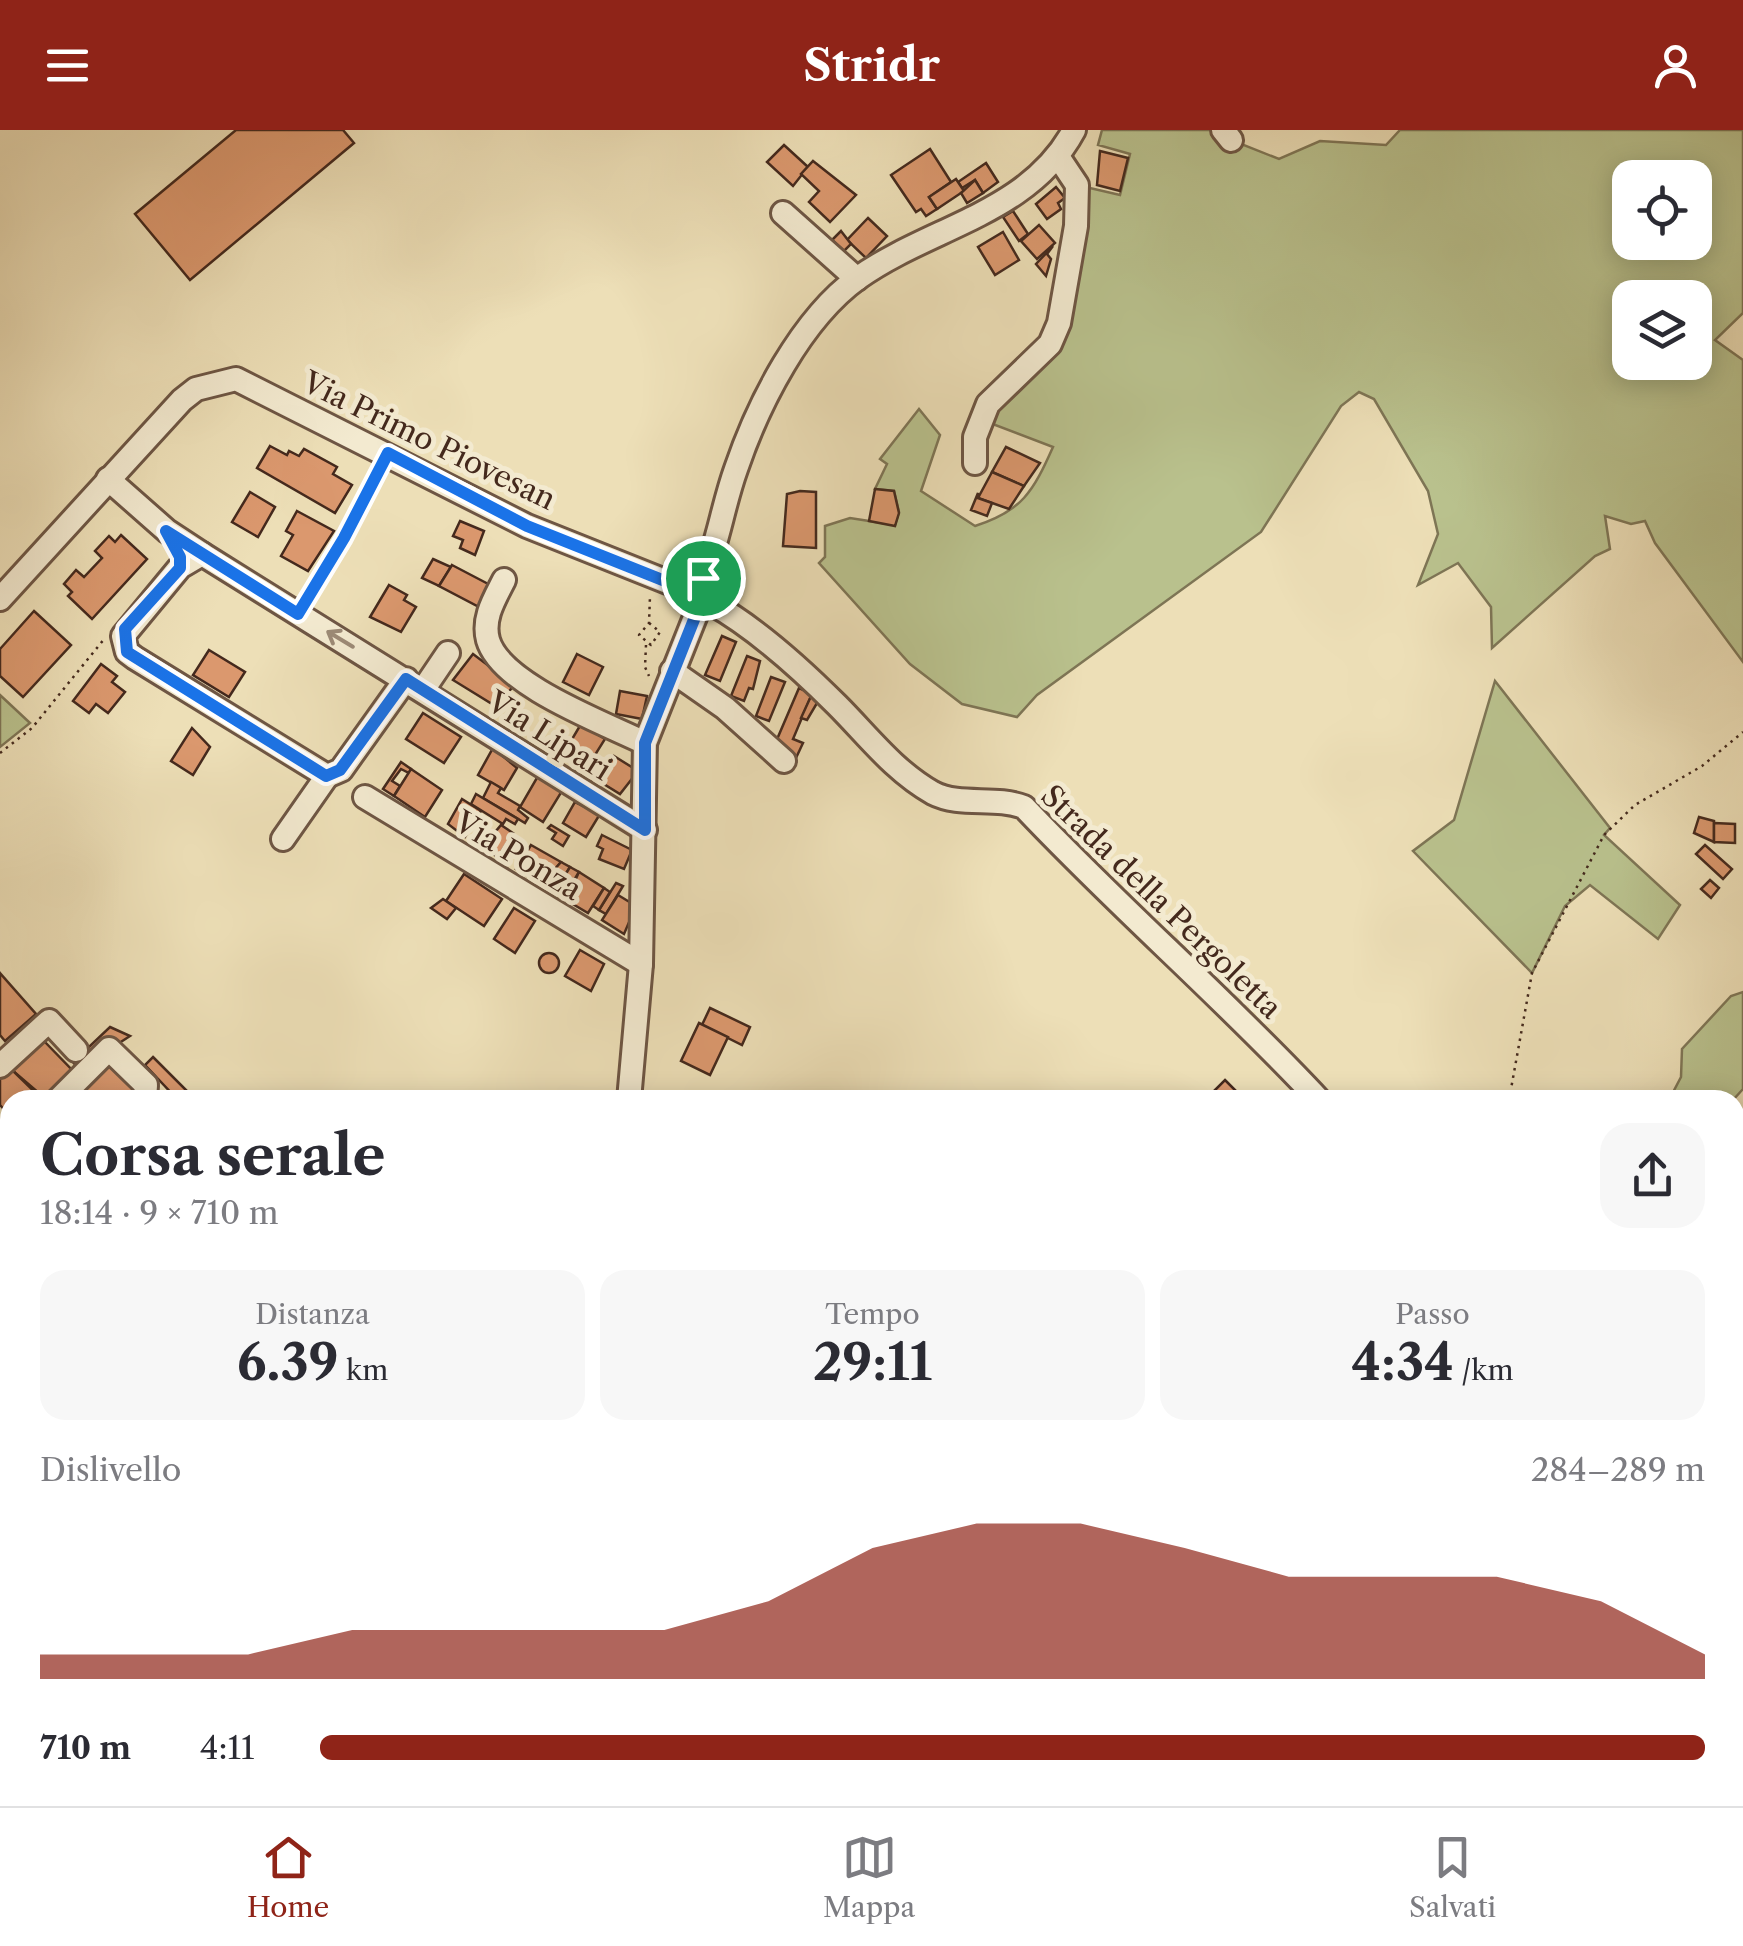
<!DOCTYPE html>
<html lang="it">
<head>
<meta charset="utf-8">
<style>
	body { margin:0; font-family:"Libre Caslon Text",serif; background:#f7f7f7; color:#2b2b33; height:100vh; display:flex; flex-direction:column; font-size:38px; white-space:nowrap }
	* { box-sizing:border-box; margin:0 }
	p { font-size:32px; color:#7c7c81 }
	.icon { flex:none; width:55px; height:55px; fill:none; stroke:currentColor; stroke-width:2; stroke-linecap:round; stroke-linejoin:round }
	.map { position:relative; flex:1; overflow:hidden }
	.side { position:absolute; left:0px; top:960px; width:1745px; height:718px; display:flex; flex-direction:column; background:#fff; border-radius:30px 30px 0 0; box-shadow:0 5px 25px #0003 }
	.side>* { flex:none }
	.tools { position:absolute; left:1612px; top:30px; display:grid; gap:20px }
	.tools a { display:grid; place-items:center; width:100px; height:100px; border-radius:20px; background:#fff; box-shadow:0 5px 25px #0003; font-size:50px }
	.pin { position:absolute; display:grid; place-items:center; width:85px; height:85px; color:#fff; margin:-42px; border:5px solid #fff; border-radius:50%; box-shadow:0 2px 10px #0007 }
	.round { display:grid; place-items:center; flex:none; width:105px; height:105px; border-radius:30px; background:#f7f7f7 }
	.summary { display:flex; align-items:center; justify-content:space-between; height:170px; padding:0 40px }
	h1 { font-size:55px; font-weight:700; line-height:75px }
	.figures { display:grid; grid-template-columns:repeat(3,1fr); gap:15px; height:170px; padding:10px 40px }
	.figures div { display:grid; align-content:center; border-radius:25px; background:#f7f7f7; text-align:center }
	.figures b { font-size:50px; font-weight:700 }
	.figures small { font-size:28px; font-weight:400 }
	.figures p { font-size:28px }
	.chart { height:280px; padding:20px 40px }
	.chart p { display:flex; justify-content:space-between }
	.chart svg { width:100%; height:180px; margin-top:10px; fill:#8f2418; opacity:.7 }
	ul { padding:0 40px; list-style:none; font-size:32px }
	li { display:grid; grid-template-columns:160px 120px 1fr; align-items:center; height:75px }
	li i { height:25px; border-radius:12px; background:#8f2418 }
	header { display:flex; justify-content:space-between; align-items:center; height:130px; padding:0 40px; background:#8f2418; color:#fff; font-size:45px; font-weight:700 }
	.tabs { display:flex; justify-content:space-around; align-items:center; height:140px; border-top:2px solid #e1e1e2; background:#fff; font-size:28px; color:#7c7c81 }
	.tabs a { display:grid; justify-items:center; gap:5px }
	.tabs .on { color:#8f2418 }
	.map>svg:first-child { display:block }
	.green { fill:#b9c18d; stroke:#7e7555; stroke-width:2.5; fill-rule:evenodd }
	.building { fill:#db986e; stroke:#44291d; stroke-width:2.5 }
	.lines { fill:none; stroke-linecap:round; stroke-linejoin:round }
	.minor-casing { stroke:#6e5644; stroke-width:28 }
	.major-casing { stroke:#44291d; stroke-width:35 }
	.path { stroke:#44291d; stroke-width:2.5; stroke-dasharray:2.5 5; stroke-linecap:butt }
	.minor { stroke:#f3ead0; stroke-width:22 }
	.major { stroke:#e6c07c; stroke-width:30 }
	.oneway { stroke:#9c8a76 }
	.route-casing { stroke:#fff; stroke-width:20 }
	.route { stroke:#1a73e8; stroke-width:12 }
	.labels { text-anchor:middle; stroke-width:10; stroke-linejoin:round; paint-order:stroke }
	.street-label { font-size:30px; fill:#44291d; stroke:#f3ead0 }
</style>
</head>
<body>
<header><svg class="icon" aria-label="menu" viewBox="0 0 24 24"><path d="M4 6h16M4 12h16M4 18h16"/></svg>Stridr<svg class="icon" aria-label="person" viewBox="0 0 24 24"><circle cx="12" cy="8" r="4"/><path d="M4 21q1-7 8-7t8 7"/></svg></header>
<div class="map">
<svg width="1743" height="1676" viewBox="0 0 1743 1676">
	<rect width="100%" height="100%" fill="#eddfb7"/>
	<filter id="stains"><feTurbulence type="fractalNoise" baseFrequency=".002" numOctaves="4"/><feColorMatrix values="0 0 0 0 .2 0 0 0 0 .09 0 0 0 0 .02 0 0 0 .5 -.17"/></filter>
	<radialGradient id="worn" r=".72"><stop offset=".6" stop-color="#630" stop-opacity="0"/><stop offset="1" stop-color="#630" stop-opacity=".3"/></radialGradient>
	<g class="green">
		<path d="M1102 0H1223L1231 10 1279 29 1320 11 1386 15 1400 0H1743V183L1715 210 1743 230V532L1655 413 1645 391 1631 394 1605 386 1610 419 1595 426 1492 518 1491 477 1458 433 1418 455 1438 404 1428 361 1374 269 1359 262 1341 276 1261 402 1037 565 1017 587 962 574 910 534 819 433 825 427V396L850 388 895 395 899 382 894 361 875 359 887 334 880 329 919 279 940 305 921 361 975 396C1022 381 1033 362 1053 317L982 290 1050 214 1077 55 1120 65 1130 24 1098 15ZM1630 48H1695V112H1630ZM1630 168H1695V232H1630Z"/>
		<path d="M1495 551 1610 698 1604 705 1680 775 1658 809 1590 755 1565 776 1532 843 1413 721 1454 690Z"/>
		<path d="M0 565 30 593 0 617Z"/>
		<path d="M1743 862V959L1733 970H1669L1681 947 1682 919 1731 866Z"/>
		<path d="M441 1668H638L644 1676H445Z"/>
		<path d="M1460 1668H1680L1671 1676H1449Z"/>
	</g>
	<g class="building">
		<path d="M236 0H343L354 13 190 150 135 84Z"/>
		<path d="M784 15 808 37 793 56 767 32Z"/>
		<path d="M930 19 951 52 929 67 937 79 926 86 921 79 916 82 891 45Z"/>
		<path d="M1100 21 1128 28 1120 61 1097 55Z"/>
		<path d="M813 31 856 65 830 92 809 72 819 61 801 44Z"/>
		<path d="M986 33 998 52 983 63 975 50 962 58 958 52Z"/>
		<path d="M956 49 964 61 937 79 929 67Z"/>
		<path d="M975 50 983 63 967 73 961 63Z"/>
		<path d="M1056 57 1065 68 1058 73 1061 79 1047 89 1036 74Z"/>
		<path d="M1013 81 1028 104 1019 111 1003 87Z"/>
		<path d="M868 88 887 106 866 128 847 110Z"/>
		<path d="M1039 95 1055 113 1037 129 1021 111Z"/>
		<path d="M841 101 851 114 844 121 832 110Z"/>
		<path d="M1003 102 1019 130 995 145 978 117Z"/>
		<path d="M1053 116 1047 124 1051 129 1046 146 1036 134Z"/>
		<path d="M270 316 287 325 289 321 299 326 304 319 337 337 333 344 352 355 335 383 257 338Z"/>
		<path d="M1006 317 1040 333 1024 356 992 342Z"/>
		<path d="M992 342 1024 356 1009 379 978 368Z"/>
		<path d="M875 359 894 361 899 383 895 396 869 391Z"/>
		<path d="M800 361 816 362V418L783 416 787 364Z"/>
		<path d="M250 362 275 377 258 407 232 392Z"/>
		<path d="M978 363V368L992 373 987 386 971 380Z"/>
		<path d="M297 381 334 401 308 441 281 426 293 405 286 401Z"/>
		<path d="M460 391 484 401 475 425 460 418 463 410 453 406Z"/>
		<path d="M121 405 147 429 92 489 68 466 72 462 64 454 76 440 84 447 102 428 95 421 109 406 115 412Z"/>
		<path d="M433 429 451 437 439 456 422 448Z"/>
		<path d="M452 435 492 456 481 478 439 456Z"/>
		<path d="M389 455 407 465 404 470 416 477 401 502 370 487Z"/>
		<path d="M34 481 71 515 23 567 0 546V519Z"/>
		<path d="M722 506 736 512 720 551 705 545Z"/>
		<path d="M209 520 245 542 229 567 193 545Z"/>
		<path d="M473 524 514 555 497 577 453 550Z"/>
		<path d="M577 524 603 537 589 565 563 552Z"/>
		<path d="M747 526 760 531 753 559 749 558 744 571 731 566Z"/>
		<path d="M101 534 117 546 112 552 125 562 108 583 96 574 89 583 73 571Z"/>
		<path d="M771 547 785 552 769 591 756 586Z"/>
		<path d="M799 558 812 564 793 609 803 613 796 628 779 621 775 614Z"/>
		<path d="M620 561 647 566 642 589 616 584Z"/>
		<path d="M812 564 820 568 807 590 801 588Z"/>
		<path d="M423 583 461 607 444 633 406 609Z"/>
		<path d="M581 594 605 609 585 641 562 626Z"/>
		<path d="M192 598 210 617 193 645 171 631Z"/>
		<path d="M493 618 517 638 504 660 478 645Z"/>
		<path d="M614 626 638 641 620 664 599 651Z"/>
		<path d="M401 632 411 639 409 643 401 639 392 651 400 656 394 666 383 659Z"/>
		<path d="M411 639 442 660 425 687 394 666Z"/>
		<path d="M538 646 562 661 543 692 520 677Z"/>
		<path d="M491 652 501 658 498 663 520 676 518 680 528 688 525 693 483 668Z"/>
		<path d="M476 664 518 689 515 694 506 689 503 694 471 674Z"/>
		<path d="M462 669 481 681 465 707 448 694Z"/>
		<path d="M575 672 600 684 586 707 563 693Z"/>
		<path d="M1699 687 1714 691V712L1694 703Z"/>
		<path d="M1714 693 1735 694V713L1714 712Z"/>
		<path d="M501 695 513 703 498 727 482 718Z"/>
		<path d="M551 695 569 706 563 716 552 709 556 703 548 698Z"/>
		<path d="M602 705 632 720 624 739 599 729 603 719 597 716Z"/>
		<path d="M531 715 561 732 542 755 516 739Z"/>
		<path d="M1705 715 1732 739 1723 749 1696 724Z"/>
		<path d="M561 732 570 737 559 755 547 748Z"/>
		<path d="M570 737 579 742 568 760 559 755Z"/>
		<path d="M579 742 604 758 588 783 566 770Z"/>
		<path d="M464 744 502 769 484 796 446 771Z"/>
		<path d="M1710 750 1719 758 1711 768 1701 759Z"/>
		<path d="M616 753 623 756 606 784 599 780Z"/>
		<path d="M604 758 610 762 599 780 593 776Z"/>
		<path d="M618 765 636 776 624 804 602 790Z"/>
		<path d="M443 769 456 778 447 789 431 778Z"/>
		<path d="M514 778 535 791 515 823 494 809Z"/>
		<path d="M580 820 604 834 591 861 565 846Z"/>
		<circle cx="549" cy="833" r="10"/>
		<path d="M0 843 36 884 5 911 0 905Z"/>
		<path d="M710 878 750 897 742 915 702 895Z"/>
		<path d="M699 893 728 907 710 945 681 931Z"/>
		<path d="M110 897 130 906 79 939 73 932Z"/>
		<path d="M43 910 75 943 47 970 12 940Z"/>
		<path d="M114 926 140 953 122 970H69Z"/>
		<path d="M153 927 190 964 184 970H178L145 935Z"/>
		<path d="M8 936 43 970H10V986L0 975V943Z"/>
		<path d="M1225 950 1245 970 1207 968Z"/>
		<path d="M10 1102V1132L9 1134 0 1128V1111Z"/>
		<path d="M10 1284V1318L0 1323V1290Z"/>
		<path d="M1735 1590 1743 1600V1613L1735 1619Z"/>
		<path d="M902 1668H915L922 1676H892Z"/>
		<path d="M915 1668H946L935 1676H922Z"/>
		<path d="M1362 1668H1396L1381 1676H1370Z"/>
	</g>
	<g class="lines">
		<defs>
			<g id="minor">
				<path d="M1223 0 1231 10"/>
				<path d="M783 83 857 149"/>
				<path d="M975 333V307L988 274 1050 214 1059 193 1076 96 1077 55 1059 28"/>
				<path d="M108 349 167 401 202 424"/>
				<path d="M703 449C718 413 723 375 736 339 758 274 801 189 858 148 931 96 1029 84 1074 0"/>
				<path d="M504 450C495 468 482 488 488 510 501 555 605 593 645 613"/>
				<path d="M0 469 182 270 196 259 236 249 527 396 680 457"/>
				<path d="M711 473C756 498 800 538 837 575 868 606 894 641 933 663 960 677 995 666 1024 677 1119 778 1224 868 1319 970"/>
				<path d="M672 541 725 578 784 631"/>
				<path d="M406 549 341 640 327 646 135 528 127 522 123 506 180 437 202 424 645 700"/>
				<path d="M423 560 448 523"/>
				<path d="M365 667 641 834"/>
				<path d="M283 709 327 646"/>
				<path d="M0 936 49 891 76 920"/>
				<path d="M58 970 109 919 146 955 145 970"/>
				<path d="M629 970 641 834 645 613 697 482"/>
				<path d="M0 1004 10 1015"/>
				<path d="M0 1081 10 1071"/>
				<path d="M1735 1115 1743 1106"/>
				<path d="M0 1335 10 1330"/>
				<path d="M1735 1647 1743 1644"/>
				<path d="M821 1668 827 1676"/>
				<path d="M1400 1676 1410 1668"/>
				<path d="M1699 1676 1708 1668"/>
			</g>
			<g id="major">
				<path d="M0 1172 10 1182"/>
				<path d="M415 1668 419 1676"/>
			</g>
		</defs>
		<use href="#minor" class="minor-casing"/>
		<use href="#major" class="major-casing"/>
		<g class="path">
			<path d="M309 466 378 343"/>
			<path d="M649 493 660 502 651 515 639 505 649 493 650 466"/>
			<path d="M646 515 645 537 649 546"/>
			<path d="M0 623 32 598 105 508"/>
			<path d="M1509 970 1532 843 1604 705 1635 675 1702 636 1743 602"/>
			<path d="M0 1631 10 1641"/>
			<path d="M37 1668 46 1676"/>
		</g>
		<use href="#minor" class="minor"/>
		<use href="#major" class="major"/>
	</g>
	<defs><path id="oneway-shaft" d="M-6 0H5M1.5-3L5.5 0L1.5 3" fill="none" stroke-width="1.6" stroke-linecap="round" stroke-linejoin="round" transform="scale(2.5)"/></defs>
	<use class="oneway" href="#oneway-shaft" transform="translate(340 509) rotate(-149)"/>
	<g class="lines">
		<defs>
			<path id="route" d="M388 323 527 396 680 457 693 447 710 454 711 472 697 482 645 613V700L406 549 340 640 326 646 127 522 125 499 180 438V427L166 401 298 484 344 408Z"/>
		</defs>
		<use href="#route" class="route-casing"/>
		<use href="#route" class="route"/>
	</g>
	<g class="labels">
		<g class="street-label">
			<text transform="translate(429 311) rotate(26)" y="10">Via Primo Piovesan</text>
			<text transform="translate(549 606) rotate(32)" y="10">Via Lipari</text>
			<text transform="translate(518 726) rotate(31)" y="10">Via Ponza</text>
			<text transform="translate(1161 772) rotate(44)" y="10">Strada della Pergoletta</text>
		</g>
	</g>
	<rect width="100%" height="100%" filter="url(#stains)"/>
	<rect width="100%" height="100%" fill="url(#worn)"/>
</svg>
<div class="tools">
<a><svg class="icon" aria-label="locate" viewBox="0 0 24 24"><circle cx="12" cy="12" r="6"/><path d="M12 2v4M12 18v4M2 12h4M18 12h4"/></svg></a>
<a><svg class="icon" aria-label="layers" viewBox="0 0 24 24"><path d="M12 4l9 5-9 5-9-5zM3 14l9 5 9-5"/></svg></a>
</div>
<div class="pin" style="left:703px;top:448px;background:#1e9e55"><svg class="icon" aria-label="arrive" viewBox="0 0 24 24"><path d="M6 21V4h12l-3 4 3 4H6"/></svg></div>
<section class="side">
<div class="summary"><div><h1>Corsa serale</h1><p>18:14 · 9 × 710 m</p></div><a class="round"><svg class="icon" aria-label="share" viewBox="0 0 24 24"><path d="M12 15V3M7 8l5-5 5 5M5 13v7h14v-7"/></svg></a></div>
<div class="figures">
<div><p>Distanza</p><b>6.39<small> km</small></b></div>
<div><p>Tempo</p><b>29:11</b></div>
<div><p>Passo</p><b>4:34<small> /km</small></b></div>
</div>
<div class="chart"><p><span>Dislivello</span>284–289 m</p>
<svg viewBox="0 0 160 44" preserveAspectRatio="none"><path d="M0 44V38L10 38L20 38L30 32L40 32L50 32L60 32L70 25L80 12L90 6L100 6L110 12L120 19L130 19L140 19L150 25L160 38V44z"/></svg>
</div>
<ul>
<li><b>710 m</b>4:11<i style="width:100%"></i></li>
</ul>
</section>
</div>
<nav class="tabs">
<a class="on"><svg class="icon" aria-label="home" viewBox="0 0 24 24"><path d="M3 11l9-7 9 7M6 9v11h12V9"/></svg>Home</a>
<a><svg class="icon" aria-label="map" viewBox="0 0 24 24"><path d="M3 6l6-2 6 2 6-2v14l-6 2-6-2-6 2zM9 4v14M15 6v14"/></svg>Mappa</a>
<a><svg class="icon" aria-label="saved" viewBox="0 0 24 24"><path d="M7 4h10v16l-5-4-5 4z"/></svg>Salvati</a>
</nav>
</body>
</html>
